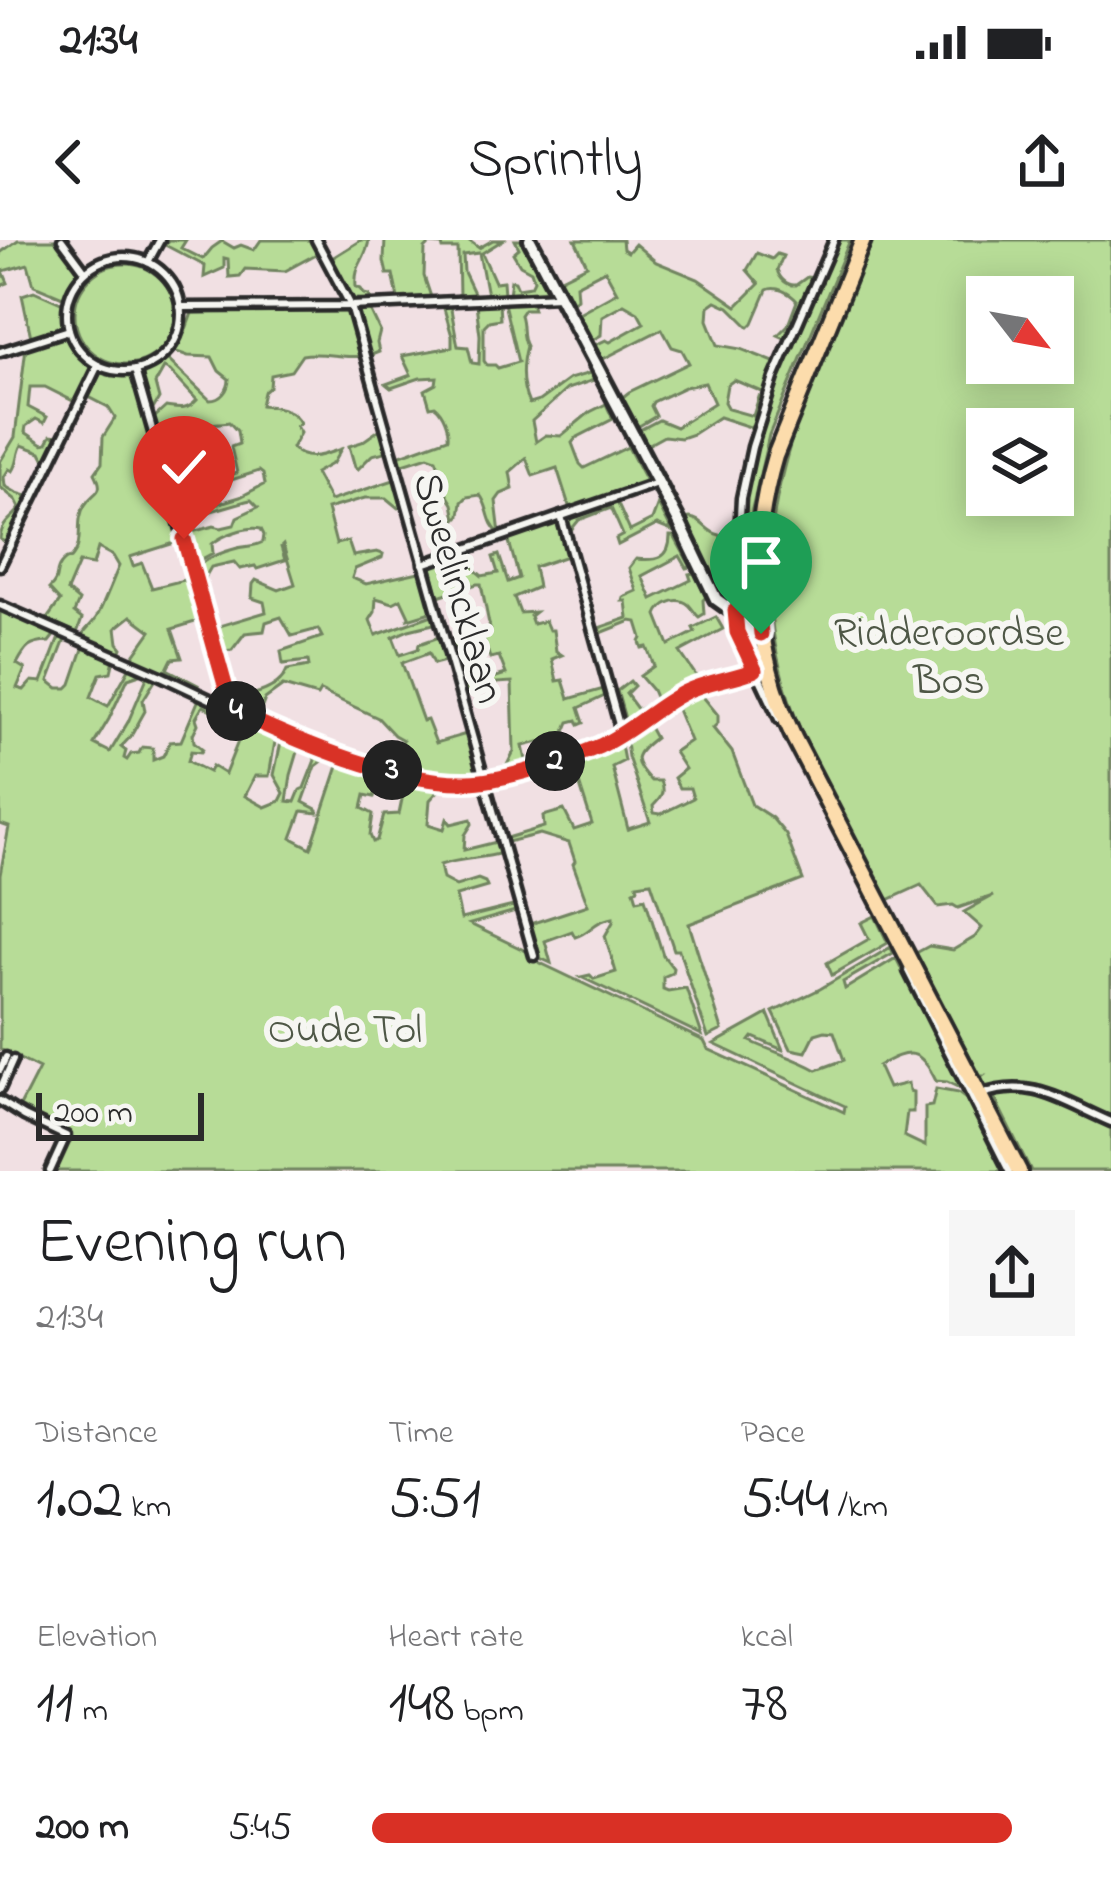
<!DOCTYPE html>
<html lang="en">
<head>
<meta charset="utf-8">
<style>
	body { margin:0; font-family:"Indie Flower",sans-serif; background:#f6f6f6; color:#202124; height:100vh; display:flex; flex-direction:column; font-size:45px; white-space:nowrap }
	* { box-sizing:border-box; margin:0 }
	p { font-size:39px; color:#757577 }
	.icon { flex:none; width:66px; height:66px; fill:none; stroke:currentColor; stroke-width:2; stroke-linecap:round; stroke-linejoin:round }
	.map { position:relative; height:931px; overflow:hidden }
	.details { display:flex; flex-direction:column; background:#fff; flex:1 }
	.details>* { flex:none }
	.needle { width:78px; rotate:121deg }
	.tools { position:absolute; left:966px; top:36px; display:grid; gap:24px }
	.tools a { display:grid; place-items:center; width:108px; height:108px; border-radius:0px; background:#fff; box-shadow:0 6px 30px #0003; font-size:60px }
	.scale { position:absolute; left:36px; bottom:30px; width:168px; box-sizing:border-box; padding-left:12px; border:6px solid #2b2b2b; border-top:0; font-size:33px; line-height:42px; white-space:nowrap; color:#2b2b2b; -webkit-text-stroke:9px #f6f6f2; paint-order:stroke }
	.pin { position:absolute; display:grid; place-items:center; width:102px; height:102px; color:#fff; margin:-123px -51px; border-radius:50% 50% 50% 0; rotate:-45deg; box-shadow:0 0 12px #0007 }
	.pin .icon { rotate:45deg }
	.km { position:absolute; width:60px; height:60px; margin:-30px; border-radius:50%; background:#222; color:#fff; font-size:33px; line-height:60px; text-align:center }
	.round { display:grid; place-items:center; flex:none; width:126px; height:126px; border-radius:0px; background:#f6f6f6 }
	.overview { display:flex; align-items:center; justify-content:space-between; height:204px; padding:0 36px }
	h1 { font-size:66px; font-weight:600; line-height:90px }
	.metrics { display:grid; grid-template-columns:repeat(3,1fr); gap:18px; height:204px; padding:12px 36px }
	.metrics div { display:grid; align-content:center }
	.metrics b { font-size:60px; font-weight:600 }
	.metrics small { font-size:33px; font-weight:400 }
	.metrics p { font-size:33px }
	ul { padding:0 36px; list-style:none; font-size:39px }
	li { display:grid; grid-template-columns:192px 144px 1fr; align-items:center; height:90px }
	li i { height:30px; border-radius:15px; background:#d93025 }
	.status { display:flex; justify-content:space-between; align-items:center; height:84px; padding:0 60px; background:#fff; direction:ltr }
	.status svg { height:33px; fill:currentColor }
	header { display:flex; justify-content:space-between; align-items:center; height:156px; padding:0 36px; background:#fff; font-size:54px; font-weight:600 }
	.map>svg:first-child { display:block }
	.green { fill:#b7dc97; stroke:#718461; stroke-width:3; fill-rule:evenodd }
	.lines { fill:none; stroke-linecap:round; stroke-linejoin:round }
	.street-casing { stroke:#2b2b2b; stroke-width:15 }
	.secondary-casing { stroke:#2b2b2b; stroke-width:20 }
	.primary-casing { stroke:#2b2b2b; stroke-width:22 }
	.street { stroke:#f6f6f2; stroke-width:6 }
	.secondary { stroke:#f6f6f2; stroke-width:10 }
	.primary { stroke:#fcdcac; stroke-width:14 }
	.route-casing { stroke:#fff; stroke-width:24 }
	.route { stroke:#d93025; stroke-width:15 }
	.labels { text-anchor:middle; stroke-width:12; stroke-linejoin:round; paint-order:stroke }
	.street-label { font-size:42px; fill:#2b2b2b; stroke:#f6f6f2 }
	.park-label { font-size:42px; fill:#4e5746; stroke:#f6f6f2 }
</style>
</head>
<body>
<div class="status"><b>21:34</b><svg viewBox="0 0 49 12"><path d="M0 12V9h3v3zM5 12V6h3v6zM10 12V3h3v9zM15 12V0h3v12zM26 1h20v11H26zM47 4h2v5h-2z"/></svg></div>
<header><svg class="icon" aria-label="back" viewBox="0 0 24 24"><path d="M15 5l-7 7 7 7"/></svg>Sprintly<svg class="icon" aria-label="share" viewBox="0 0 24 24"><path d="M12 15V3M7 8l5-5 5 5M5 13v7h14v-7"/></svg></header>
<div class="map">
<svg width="1111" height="931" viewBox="0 0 1111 931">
	<rect width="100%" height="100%" fill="#f1e0e3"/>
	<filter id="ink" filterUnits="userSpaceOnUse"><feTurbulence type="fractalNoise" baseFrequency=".00833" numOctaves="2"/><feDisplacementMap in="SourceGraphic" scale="24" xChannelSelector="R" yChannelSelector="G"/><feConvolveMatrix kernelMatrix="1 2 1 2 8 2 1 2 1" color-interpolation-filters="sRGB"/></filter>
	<g filter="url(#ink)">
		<g class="green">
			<path d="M18 0H58L80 29 65 58 34 45 28 24 3 31 8 43 0 46V13Z"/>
			<path d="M168 0H186L181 8 203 19 212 8 222 1 234 8 241 5 254 10 261 0H313L320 12 285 31 245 29 240 36 229 37 228 19 224 18V28L204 37 205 26 165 5Z"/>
			<path d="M361 0H369C366 21 354 23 356 47L361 49 364 54 369 55 371 59H353L332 18Z"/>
			<path d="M385 0H468L479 8 493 0H503L482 13 495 42 503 41 504 54 487 55 479 13 463 15 464 32 475 55 459 56 458 9H443L442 5 430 4 425 9 424 36 431 57 398 58 393 34H387L384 21Z"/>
			<path d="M515 0H521L549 52 509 54 511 40 515 41 518 48 531 46 534 40 531 31 520 25 513 13 519 8Z"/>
			<path d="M575 0H622L623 9 628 12 635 4 656 22 698 39 737 66 759 44 747 30 757 13 772 19 777 14 783 16 777 30C780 39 787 46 796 45L807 37 814 38 789 100 778 95 788 85 797 61C790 53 776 45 767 50L753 83 749 87 729 67 716 61 709 66 708 80 718 105 741 109 779 124 767 154 734 140 727 145 724 162 728 169 753 176 759 157 765 159 756 189 719 177 693 194 681 198 664 196 644 207 636 192 659 180 676 187 714 163 705 143 685 147 653 162 651 166 656 176 634 189 619 160 629 152 689 123 682 110 672 107 662 89 599 121 591 107 606 100 610 102 644 83 638 72 624 64 602 76 601 95 589 102 575 75 617 52 605 30 576 45 577 58 570 66 557 40 587 25Z"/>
			<path d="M837 0H850L769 195 752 269 747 342C715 258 802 81 837 0Z"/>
			<path d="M869 0H1111V931H1031L990 849 983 846 979 839 983 836H980L916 713 929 706 953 710 975 697 982 688 964 672 993 656 958 668 953 665 938 667 921 645 888 660C856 599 817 537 794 473 729 295 805 162 869 0ZM987 57H1053V123H987ZM987 189H1053V255H987Z"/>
			<circle cx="125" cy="74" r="50"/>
			<path d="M34 51 63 64 64 86 31 97 22 55Z"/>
			<path d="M531 62 533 69H524L520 75C524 86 520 96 526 106 521 125 521 146 529 164L539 161 569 139 590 133 594 140 567 149 532 181 536 202 546 195 561 196 590 172 606 164 613 179 576 198 572 203 580 224 584 228 628 207 647 243 570 269 557 228 533 236 526 218 510 232 513 249 501 254 496 261 500 294C486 283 490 267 480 255L467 257 462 262 460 275 456 279 453 264 438 240 440 229 436 219 428 216 400 225 398 216 448 198C449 188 443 172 435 166L430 167 425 150 436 144 437 137 420 138 391 148 386 144 411 135 402 116 452 107V96L443 65 450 64 458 106 468 107 472 123 479 124 480 95 476 64 499 63 500 79 489 81 484 86V121L487 125H495L498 128 518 122 504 63Z"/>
			<path d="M347 69 361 116C341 119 323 111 302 115L291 131 271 135 270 147 264 152 261 165C277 167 293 168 300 183L296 186 300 193 292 208C306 223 323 215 341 209L333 223 315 233 330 261 397 239 405 267 398 268 386 258H365L327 269 336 304 348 301 353 316 377 312 383 314 382 318 355 329 352 338 366 344 423 331 434 371 408 379 409 376 401 359 393 363 376 358 375 372 370 380 376 395 435 374 438 383 409 390 393 397 400 415 418 409 419 404 442 396 449 420 434 424 429 413 402 423 423 481 427 480 436 503 470 493 480 535 437 537 396 527 403 500 394 495 378 478 320 451 317 456 283 446 265 459 258 478 240 468 237 458C255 455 280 449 287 430L309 426 308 421 283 424 281 411 322 397 318 389 292 396 281 377 266 382 264 391 245 393 232 410 223 411 216 387 266 372 264 362 252 358 253 344 256 340 279 350 295 344 283 305 281 307 285 320 257 329 255 326 240 329 234 322 211 327 203 341 198 325C209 318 222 312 234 309 245 305 252 308 263 302L264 295 261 289C247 286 222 295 212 304L213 313 196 322 188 293 214 286 221 288 234 285 237 277 258 267 251 260 246 261 191 277 192 283 186 286 183 274 240 257 265 244 263 234 259 231 188 254 179 263 176 250 237 233 231 207 239 204 237 191 229 182C212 185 193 181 180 194 180 204 179 212 188 220L168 225 154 178 166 167C180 169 187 171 197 160L170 131 164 128 155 144 159 159 152 171 143 139 144 134 167 119 210 160C221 160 229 150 229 139L219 131 212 117 188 116 174 111 185 92 192 73Z"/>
			<path d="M370 70 380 91 377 103 379 112 369 116 357 72Z"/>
			<path d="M66 93 74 108 92 128 75 162 45 147H30L28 167 47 177 44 183 36 179 26 186 25 192 43 204 47 203 51 195 59 196 46 222 41 212 22 205C17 213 19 222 13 231L9 229 4 237 5 246 17 253 30 257 7 304 0 299C1 282 13 279 20 268L16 260 0 247V222L15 197 26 107Z"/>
			<path d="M101 132 132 137 134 140 181 301 130 317 133 326 142 323 152 348 192 338 205 379 172 389 182 418 172 419 167 429 198 445 196 448 132 418 151 391 131 376 116 388 118 403 122 408 120 413 82 395C86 389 92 384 96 378 102 369 114 337 119 326L113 316 98 308 93 325 79 323 67 351 79 361 74 373 82 379 77 393 47 379 60 361 49 349C61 338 53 334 61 324 72 311 67 327 76 311 83 299 75 280 85 265 94 250 106 254 95 233L102 223 103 197 115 178 108 167 89 157Z"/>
			<path d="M382 188 389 211 372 215 358 229 355 227 349 206 362 202Z"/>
			<path d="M616 260 630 291 652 280 658 264 672 291 657 285 618 305 616 299 623 295 611 268 579 280 571 290 568 277Z"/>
			<path d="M690 278C703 279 706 293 720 295L735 328 731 359H726L718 348 682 280Z"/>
			<path d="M560 280 570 315 534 327 538 347 514 357 520 373 535 372 530 376 533 384 545 381 549 390H553L556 411 562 415 552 419 557 441 563 440 569 459 607 448 609 454 579 468 584 483 579 485 577 480 569 482 564 494 559 497 523 506 527 525 504 531 514 511 512 442 497 443 466 454 464 447 506 434 499 416 490 418 484 401 454 410 452 404 487 393 490 389 481 344H477L438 356 431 326 473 311 475 330 482 336 498 333 493 317 499 315 508 342 519 338 508 298Z"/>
			<path d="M670 296H674L691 327 687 328 680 316 642 336 652 359 691 340 689 334 694 333 706 357 703 360 704 374 699 377C695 374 693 369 689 365 677 355 661 364 657 375L669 405 695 392 693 388 716 377 723 389 680 412 697 437 707 443 660 469 652 450 640 436 654 426 647 407 642 408 640 402 642 398 637 382 631 381 601 393 599 388 628 378 626 361H622L623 357 637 351 629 328 636 319C655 321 670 320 670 296Z"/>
			<path d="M0 367 56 393 49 402C29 403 26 407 17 424L25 429 17 448 24 450 32 441 42 442 60 395 66 397 49 441 58 448H67L71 444 84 406 114 419 111 432 100 434 91 457 108 466 130 427 143 433 128 438 109 479 94 504 110 512 128 482 148 435 156 439 143 460 145 471 131 496 121 507 126 511 124 518 127 520 131 514 139 513 142 507 153 508V520L163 516 170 502 181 501 199 459 228 473 225 477 203 466 196 478 198 484 193 494 194 502 203 509 201 512 191 511 188 521 209 532 212 526 225 534 239 499 227 492 233 476 276 496 269 536H255L245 556 265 567 280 561 284 553 274 535 282 497 300 505 291 535 287 561 295 562 300 550 304 548 315 520 312 510 329 516 316 526 303 562 318 570V573L302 571 292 598 311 608 340 520 383 534 374 557 365 555 362 568 373 574 370 595 373 602 377 600 384 575 399 574 406 540 442 547 430 560 428 584 444 589 447 579 451 584 471 579 472 584 465 595 464 610 500 601 503 613C480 619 462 618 440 625L443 639 456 646 478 639 485 642 487 647 456 656 461 679 517 665 519 670 470 684 530 713 532 719 704 801 708 809 844 872 845 866 714 804 768 774 783 810 753 797 750 801C773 812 796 818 817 830L844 820 834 792 825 791 815 794 806 812 791 809 773 772 820 749 891 707 893 713 843 742 845 749 896 718 962 849 947 842 936 841C920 808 910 808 878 826L888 848 908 843 909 851 913 852V872H907L904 896 925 906V867L932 866 936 849 958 853 966 859 1004 931H53L70 894 20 866 39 829 0 809V635L9 587 0 584Z"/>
			<path d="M745 376 754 378 784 482 741 393 740 382Z"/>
			<path d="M630 441 634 446 626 454 638 470 649 464 656 472 628 489 617 451Z"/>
			<path d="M700 453 718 475V483L713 488 732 512 752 565 772 578 786 595 803 640 689 684 722 790 708 797 679 710H674L651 642 637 644 638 648 634 650 637 660 645 658 663 715 673 728 672 733 663 737V749L668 751 686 748 702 795 581 737 590 735 594 739 616 732 605 696 613 682V678C592 681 592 692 575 697L572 691 545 701 551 723 540 718 530 684 588 665 573 624 575 621 569 603 540 594 508 602 507 598 544 587 543 576 564 570 574 590 592 584 579 543 567 524 621 505 624 521 612 527 628 589 650 582 628 517 626 503 649 487 655 498C633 515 631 520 651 541H660C665 553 661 558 653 566L654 573 661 574 693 558 690 548H679L674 538 685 529 674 512 690 501 676 467Z"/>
			<path d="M875 676 888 703 832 735 827 723 869 699 861 683Z"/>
		</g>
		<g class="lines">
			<defs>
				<g id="street">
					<path d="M62 0 85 31"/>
					<path d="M316 0 351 66 534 716"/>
					<circle cx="124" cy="74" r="57"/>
					<path d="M148 22 160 0"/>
					<path d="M180 67 351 66 559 56"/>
					<path d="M0 112 69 90"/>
					<path d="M135 130 232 467"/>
					<path d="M561 276 621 492"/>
					<path d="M423 324 657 243"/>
					<path d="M0 326 98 125"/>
					<path d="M0 365 159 435 278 491 365 523 424 538 449 542 485 540 585 511 622 494 686 452 755 430"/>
					<path d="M779 479 734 384 741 258 752 207 774 138 834 0"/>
					<path d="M908 731 1009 931"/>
					<path d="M0 830 6 817"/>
					<path d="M0 849 13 820"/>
					<path d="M980 855C1031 836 1064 862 1111 882"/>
					<path d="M0 861 24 876 66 896 50 931"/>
				</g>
				<path id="secondary" d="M530 0 680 284 716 359 730 369 762 371"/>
				<path id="primary" d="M863 0 775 216C747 311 752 409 794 498L1019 931"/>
			</defs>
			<use href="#street" class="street-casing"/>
			<use href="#secondary" class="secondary-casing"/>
			<use href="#primary" class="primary-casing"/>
			<use href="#street" class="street"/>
			<use href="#secondary" class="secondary"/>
			<use href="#primary" class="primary"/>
		</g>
	</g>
	<g class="lines" filter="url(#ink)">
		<defs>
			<path id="route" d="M184 299 232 470C297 501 396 544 468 542 503 541 567 520 600 506 631 492 655 467 685 452 707 441 733 439 755 430L737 392 735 370 759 371 761 394"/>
		</defs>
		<use href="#route" class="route-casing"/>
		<use href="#route" class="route"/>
	</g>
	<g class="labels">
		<g class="street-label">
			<text transform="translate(461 347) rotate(74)" y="15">Sweelincklaan</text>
		</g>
		<g class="park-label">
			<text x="949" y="405">Ridderoordse<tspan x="949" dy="48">Bos</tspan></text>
			<text x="345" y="802">Oude Tol</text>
		</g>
	</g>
</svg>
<div class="tools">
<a><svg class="needle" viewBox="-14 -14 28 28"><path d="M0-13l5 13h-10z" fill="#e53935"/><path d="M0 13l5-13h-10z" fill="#757577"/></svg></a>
<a><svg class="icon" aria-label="layers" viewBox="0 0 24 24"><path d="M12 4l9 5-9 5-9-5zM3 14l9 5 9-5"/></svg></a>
</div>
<div class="scale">200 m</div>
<div class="pin" style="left:761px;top:394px;background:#1e9e55"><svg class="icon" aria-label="arrive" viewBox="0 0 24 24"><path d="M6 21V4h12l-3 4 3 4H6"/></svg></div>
<div class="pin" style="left:184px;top:299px;background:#d93025"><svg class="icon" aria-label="check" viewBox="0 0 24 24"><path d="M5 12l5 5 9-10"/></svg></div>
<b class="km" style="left:555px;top:521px">2</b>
<b class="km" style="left:392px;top:530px">3</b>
<b class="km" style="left:236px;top:471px">4</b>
</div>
<section class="details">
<div class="overview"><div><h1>Evening run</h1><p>21:34</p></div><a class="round"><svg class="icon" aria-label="share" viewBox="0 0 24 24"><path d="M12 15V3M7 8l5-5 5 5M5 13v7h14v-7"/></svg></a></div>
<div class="metrics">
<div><p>Distance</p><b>1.02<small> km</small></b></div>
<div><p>Time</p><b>5:51</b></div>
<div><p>Pace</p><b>5:44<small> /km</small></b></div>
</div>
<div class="metrics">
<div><p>Elevation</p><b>11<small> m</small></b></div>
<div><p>Heart rate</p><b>148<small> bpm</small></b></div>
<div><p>kcal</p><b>78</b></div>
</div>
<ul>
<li><b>200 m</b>5:45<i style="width:91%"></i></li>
</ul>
</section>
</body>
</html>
